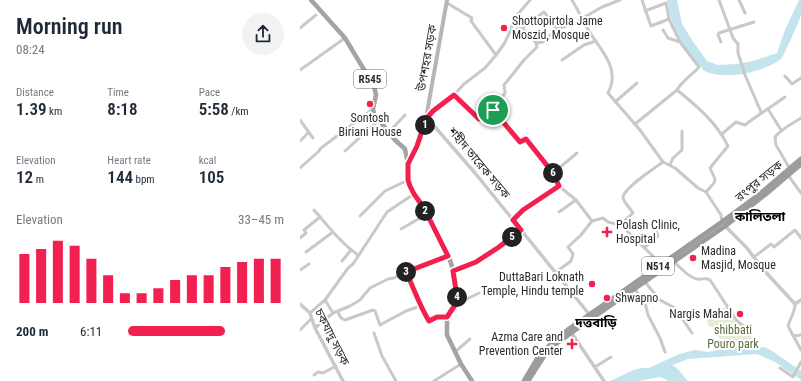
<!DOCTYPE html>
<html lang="en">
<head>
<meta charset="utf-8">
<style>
	body { margin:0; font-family:"Roboto Condensed","Noto Sans Bengali",sans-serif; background:#f2f2f3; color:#1f2937; height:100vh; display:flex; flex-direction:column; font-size:15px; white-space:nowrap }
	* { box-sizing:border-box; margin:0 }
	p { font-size:13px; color:#747a83 }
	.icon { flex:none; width:22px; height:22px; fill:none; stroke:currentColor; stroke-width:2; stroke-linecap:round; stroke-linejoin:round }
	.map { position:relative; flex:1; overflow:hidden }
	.panel { display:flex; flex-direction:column; background:#fff; width:300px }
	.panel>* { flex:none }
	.pin { position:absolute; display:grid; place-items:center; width:34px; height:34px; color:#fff; margin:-17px; border:2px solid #fff; border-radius:50%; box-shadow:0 1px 4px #0007 }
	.km { position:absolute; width:20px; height:20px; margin:-10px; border-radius:50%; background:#222; color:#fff; font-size:11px; line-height:20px; text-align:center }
	.round { display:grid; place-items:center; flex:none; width:42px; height:42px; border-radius:21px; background:#f2f2f3 }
	.headline { display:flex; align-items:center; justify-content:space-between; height:68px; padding:0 16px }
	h1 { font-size:22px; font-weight:600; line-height:30px }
	.stats { display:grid; grid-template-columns:repeat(3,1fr); gap:6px; height:68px; padding:4px 16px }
	.stats div { display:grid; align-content:center }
	.stats b { font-size:17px; font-weight:600 }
	.stats small { font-size:11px; font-weight:400 }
	.stats p { font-size:11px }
	.chart { height:112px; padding:8px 16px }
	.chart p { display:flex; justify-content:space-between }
	.chart svg { width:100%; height:72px; margin-top:4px; stroke:#f1204e; stroke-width:6 }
	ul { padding:0 16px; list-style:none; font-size:13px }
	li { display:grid; grid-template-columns:64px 48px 1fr; align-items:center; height:30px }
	li i { height:10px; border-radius:5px; background:#f1204e }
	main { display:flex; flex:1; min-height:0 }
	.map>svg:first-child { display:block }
	.green { fill:#e5ebd8 }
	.water { fill:#c3e3ed }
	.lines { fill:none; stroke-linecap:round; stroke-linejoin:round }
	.minor { stroke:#c9c9c9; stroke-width:3 }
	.tertiary { stroke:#c9c9c9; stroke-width:3.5 }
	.secondary { stroke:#b6b6b6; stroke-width:4 }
	.primary { stroke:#a4a4a4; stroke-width:4.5 }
	.trunk { stroke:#9c9c9c; stroke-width:5 }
	.route-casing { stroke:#fff; stroke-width:8 }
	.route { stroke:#f1204e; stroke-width:5 }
	.poi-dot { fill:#f1204e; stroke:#fff; stroke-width:1.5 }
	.labels { text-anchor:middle; stroke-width:4; stroke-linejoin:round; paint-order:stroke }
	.shield { fill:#fff; stroke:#6b6b6b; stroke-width:1 }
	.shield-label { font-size:11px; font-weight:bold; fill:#2c2c2c }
	.poi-label { font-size:12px; fill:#2c2c2c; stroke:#fff; text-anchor:start }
	.street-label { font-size:12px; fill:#2c2c2c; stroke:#fff }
	.park-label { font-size:12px; fill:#576b37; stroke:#fff }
	.neighbourhood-label { font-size:13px; font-weight:bold; fill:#000; stroke:#fff }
</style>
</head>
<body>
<main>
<section class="panel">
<div class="headline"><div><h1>Morning run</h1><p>08:24</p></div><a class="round"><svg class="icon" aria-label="share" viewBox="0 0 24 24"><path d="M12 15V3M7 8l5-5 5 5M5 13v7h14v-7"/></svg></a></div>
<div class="stats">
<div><p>Distance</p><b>1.39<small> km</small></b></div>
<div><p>Time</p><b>8:18</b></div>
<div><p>Pace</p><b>5:58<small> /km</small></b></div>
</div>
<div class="stats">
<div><p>Elevation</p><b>12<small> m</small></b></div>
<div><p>Heart rate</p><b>144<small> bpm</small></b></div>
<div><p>kcal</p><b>105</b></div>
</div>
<div class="chart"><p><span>Elevation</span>33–45 m</p>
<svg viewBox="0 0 160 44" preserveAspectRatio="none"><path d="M5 44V14M15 44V11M25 44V6M35 44V9M45 44V17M55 44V27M65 44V38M75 44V38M85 44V35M95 44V30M105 44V27M115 44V27M125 44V22M135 44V19M145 44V17M155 44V17"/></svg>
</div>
<ul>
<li><b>200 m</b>6:11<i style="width:62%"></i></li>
</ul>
</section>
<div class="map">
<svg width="501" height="381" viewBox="0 0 501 381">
	<rect width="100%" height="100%" fill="#fff"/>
	<path class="green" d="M427 306 440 325 448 333 461 348 426 352 414 328 409 326 406 318Z"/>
	<g class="water">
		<path d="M367 0H377L382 24 392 40 407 61 418 65 437 64 453 61 477 53 485 30 499 0H501C501 5 501 11 501 15 500 20 483 57 481 59 464 72 424 81 405 71 403 70 401 67 399 65 382 47 370 24 367 0Z"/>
		<path d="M464 347 469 349 501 371V380L475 362 457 354 388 359 372 365C381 370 381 374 388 381H369L360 377 338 381H310C322 377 335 366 349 368L379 354 395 350 408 352 429 348Z"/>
	</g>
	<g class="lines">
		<g class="minor">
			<path d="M272 0C278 10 283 21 289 31 301 51 321 68 308 93L340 130 363 162 375 168 398 188 406 192 421 215 422 222"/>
			<path d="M342 0 351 26 369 19"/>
			<path d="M419 0 433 38 438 44V53L445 75 461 112"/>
			<path d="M439 0 445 13"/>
			<path d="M147 3 172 18 171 21 196 55"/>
			<path d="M0 28 16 15"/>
			<path d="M222 28 244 12 257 29"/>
			<path d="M211 30 213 20 230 0"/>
			<path d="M363 30 368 38 380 42"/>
			<path d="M421 42 418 35 419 33 454 22"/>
			<path d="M262 60 284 45 296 41"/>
			<path d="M0 70 45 38"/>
			<path d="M485 76 492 84 501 78"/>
			<path d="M377 90C398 107 416 122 428 146L410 168 415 179 414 183 406 192"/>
			<path d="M154 95 179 119 191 110H193L220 142 226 139 253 173 259 186"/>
			<path d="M315 102 337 83"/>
			<path d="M468 109 481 130"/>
			<path d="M193 110 205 93 204 85 224 60 237 47 236 43"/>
			<path d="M126 119 133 111 154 95 164 84 185 68 196 55 204 44 211 30 222 28 236 43 243 42 257 29 276 23 283 18 302 7 320 0"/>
			<path d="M0 120 13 138"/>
			<path d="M335 124 377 90C382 81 392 75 399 67L380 42 369 19 366 3 345 11"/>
			<path d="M89 132 105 115"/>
			<path d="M422 134 436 122 445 125C458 115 471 107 485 97"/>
			<path d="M0 141 9 132"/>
			<path d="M45 151 79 120"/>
			<path d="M370 165 373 158 382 150V131"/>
			<path d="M0 168 18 152 21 148 73 109"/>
			<path d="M490 169 476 145 475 137C482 128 492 124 501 118"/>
			<path d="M253 173 277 153"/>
			<path d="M488 175 501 193"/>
			<path d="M259 186 276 200 292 221 303 218 308 222 320 225 323 227 361 264"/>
			<path d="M14 210C28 226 41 243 58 255"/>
			<path d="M259 212 276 200"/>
			<path d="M60 216 85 191 108 180"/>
			<path d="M213 220 223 210 259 186"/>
			<path d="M320 225 333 213C331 209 323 202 323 197 324 188 355 168 363 162"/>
			<path d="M101 229 127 214"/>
			<path d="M0 238 6 233 4 230 20 217"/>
			<path d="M344 248 358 236 355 228 356 224"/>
			<path d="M6 252 33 232"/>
			<path d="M454 257 471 244 474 247 495 230 501 238"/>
			<path d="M42 261 51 250"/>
			<path d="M374 262C380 267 389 278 397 279 403 280 405 277 410 280L437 321 449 330"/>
			<path d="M0 270 9 264"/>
			<path d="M153 271 176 262 199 247 221 230"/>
			<path d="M106 272C114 288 119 305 129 321L137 317H147"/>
			<path d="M256 272 271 261 273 254 268 247 281 235 292 221"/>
			<path d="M344 281 360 300 375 308 392 333"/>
			<path d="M334 288 345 303 348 315 360 338 365 352"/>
			<path d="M25 300 33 313 50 306 60 300 70 288 88 279 94 278 106 272 148 256"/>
			<path d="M495 304C495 313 490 318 488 326L501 350"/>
			<path d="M155 305 179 293"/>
			<path d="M38 312 41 318 45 320 73 310 75 311 80 325 106 311 120 306"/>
			<path d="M10 313 25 300 48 268 53 264 87 212 114 194"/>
			<path d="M15 328 33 313"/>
			<path d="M0 330 11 319"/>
			<path d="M74 333 82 356 96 381"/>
			<path d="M493 336 501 335"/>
			<path d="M155 352 170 339"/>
			<path d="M295 367 311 357"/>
			<path d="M480 368 493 377 501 362"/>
			<path d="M14 375 18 372 23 373 36 366"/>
			<path d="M134 381 161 364"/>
		</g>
		<g class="tertiary">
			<path d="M126 119 135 127 175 173 289 314"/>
			<path d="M424 225 447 248 461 267 495 304 501 300"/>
			<path d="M0 304 10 313 15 328 43 381"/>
			<path d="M271 332 304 381"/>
		</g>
		<path class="secondary" d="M108 164 125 124 147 0"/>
		<path class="primary" d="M11 0 45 38 69 78 74 86 76 95 73 109 74 114 95 140 105 149 108 164V180L110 186 114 194 124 208 148 254 155 276 157 297 155 305 147 317V335L161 364 172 381"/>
		<g class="trunk">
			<path d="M224 381 240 354 269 329 422 222 460 194 501 159"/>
			<path d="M228 381 244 356 257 343 282 325 425 226 467 193 501 164"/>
		</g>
	</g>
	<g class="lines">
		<defs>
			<path id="route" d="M154 95 179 119 182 118 192 110H193L220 142 226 139 253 173 259 186 223 210 213 220 221 230 199 247 176 262 153 271 157 297 155 305 147 317H137L129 321C119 305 114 288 106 272L148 256 124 208 114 194 110 186 108 180V164L117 146 126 119 133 111Z"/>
		</defs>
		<use href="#route" class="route-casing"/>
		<use href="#route" class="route"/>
	</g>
	<g class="poi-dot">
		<circle cx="204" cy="28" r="4"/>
		<circle cx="70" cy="104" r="4"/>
		<path d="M305 226h4v4h4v4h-4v4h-4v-4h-4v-4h4z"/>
		<circle cx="393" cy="258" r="4"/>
		<circle cx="292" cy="284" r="4"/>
		<circle cx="307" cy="298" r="4"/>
		<circle cx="440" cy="314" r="4"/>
		<path d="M270 338h4v4h4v4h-4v4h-4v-4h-4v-4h4z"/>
	</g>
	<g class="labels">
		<g class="shield">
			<rect x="54" y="70" width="32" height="18" rx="3"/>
			<rect x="342" y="257" width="32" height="18" rx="3"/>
		</g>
		<g class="shield-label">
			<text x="70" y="83">R545</text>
			<text x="358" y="270">N514</text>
		</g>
		<g class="poi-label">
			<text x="212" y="25">Shottopirtola Jame<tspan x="212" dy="14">Moszid, Mosque</tspan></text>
			<text x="70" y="122" text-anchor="middle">Sontosh<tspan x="70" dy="14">Biriani House</tspan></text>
			<text x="316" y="229">Polash Clinic,<tspan x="316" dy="14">Hospital</tspan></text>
			<text x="401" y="255">Madina<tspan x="401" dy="14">Masjid, Mosque</tspan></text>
			<text x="284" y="281" text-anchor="end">DuttaBari Loknath<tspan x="284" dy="14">Temple, Hindu temple</tspan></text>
			<text x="315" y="302">Shwapno</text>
			<text x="432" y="318" text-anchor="end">Nargis Mahal</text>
			<text x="263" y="341" text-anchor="end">Azma Care and<tspan x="263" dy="14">Prevention Center</tspan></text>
		</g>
		<g class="street-label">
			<text transform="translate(127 58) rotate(-80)" y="4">উপশহর সড়ক</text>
			<text transform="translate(179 163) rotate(50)" y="4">শহীদ তারেক সড়ক</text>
			<text transform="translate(459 181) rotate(-39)" y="4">রংপুর সড়ক</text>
			<text transform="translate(32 337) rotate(63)" y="4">চকযাদু সড়ক</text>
		</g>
		<g class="park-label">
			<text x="433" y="334">shibbati<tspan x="433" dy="14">Pouro park</tspan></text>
		</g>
		<g class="neighbourhood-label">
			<text x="460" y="221">কালিতলা</text>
			<text x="296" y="327">দত্তবাড়ি</text>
		</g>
	</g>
</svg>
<div class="pin" style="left:193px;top:110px;background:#1e9e55"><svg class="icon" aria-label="arrive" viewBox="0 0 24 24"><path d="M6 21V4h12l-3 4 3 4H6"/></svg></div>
<b class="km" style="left:125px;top:125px">1</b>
<b class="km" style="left:125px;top:211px">2</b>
<b class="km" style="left:106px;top:272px">3</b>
<b class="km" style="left:157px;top:297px">4</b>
<b class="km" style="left:212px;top:237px">5</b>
<b class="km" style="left:253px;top:173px">6</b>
</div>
</main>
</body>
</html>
